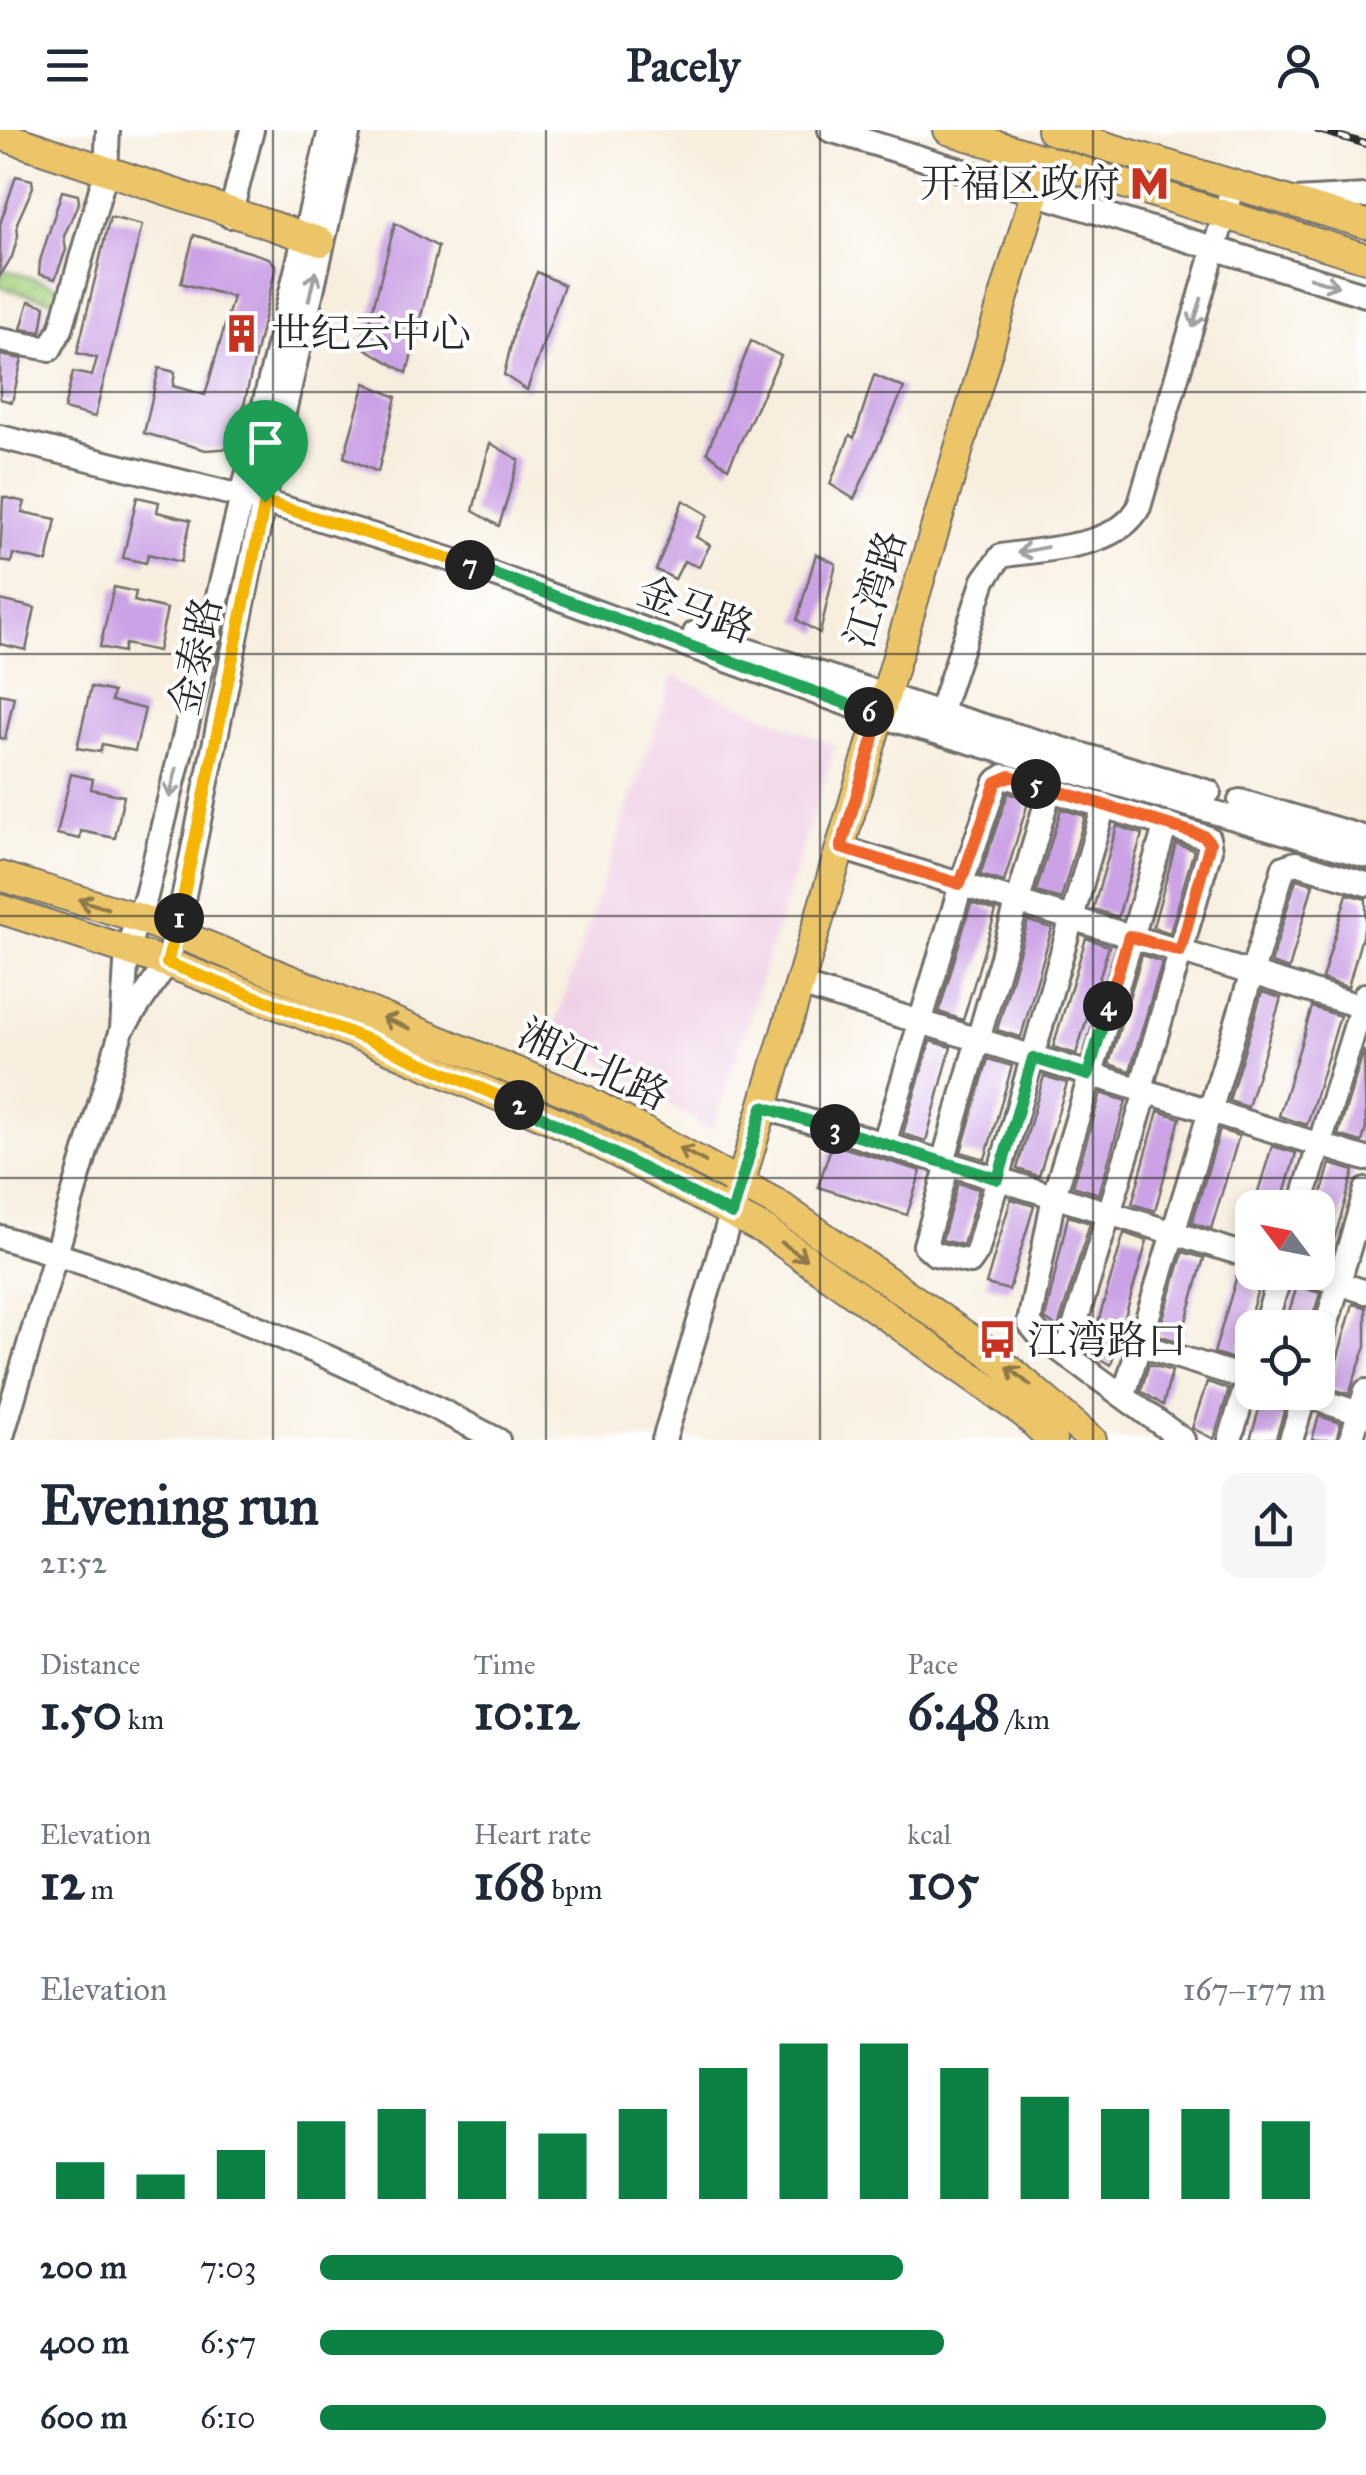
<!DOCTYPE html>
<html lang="en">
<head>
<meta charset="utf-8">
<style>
	body { margin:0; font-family:"IM FELL Great Primer","Noto Serif SC",serif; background:#f6f6f7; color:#1f2937; height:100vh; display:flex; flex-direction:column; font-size:38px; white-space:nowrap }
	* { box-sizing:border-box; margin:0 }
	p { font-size:32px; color:#747a83 }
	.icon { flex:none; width:55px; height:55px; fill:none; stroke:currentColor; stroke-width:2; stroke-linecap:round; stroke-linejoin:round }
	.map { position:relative; height:1310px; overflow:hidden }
	.panel { display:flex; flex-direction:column; background:#fff; flex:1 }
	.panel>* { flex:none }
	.needle { width:65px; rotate:302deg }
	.fabs { position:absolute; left:1235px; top:1060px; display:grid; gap:20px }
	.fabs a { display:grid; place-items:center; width:100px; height:100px; border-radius:20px; background:#fff; box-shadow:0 5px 15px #0003; font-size:50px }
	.pin { position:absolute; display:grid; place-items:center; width:85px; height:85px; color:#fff; margin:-102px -42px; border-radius:50% 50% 50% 0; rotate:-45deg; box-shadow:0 0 10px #0007 }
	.pin .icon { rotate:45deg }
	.km { position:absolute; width:50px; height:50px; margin:-25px; border-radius:50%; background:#222; color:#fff; font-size:28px; line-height:50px; text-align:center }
	.round { display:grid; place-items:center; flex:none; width:105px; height:105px; border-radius:20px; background:#f6f6f7 }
	.summary { display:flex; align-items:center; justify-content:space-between; height:170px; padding:0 40px }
	h1 { font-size:55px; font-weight:700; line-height:75px }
	.figures { display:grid; grid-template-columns:repeat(3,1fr); gap:15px; height:170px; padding:10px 40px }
	.figures div { display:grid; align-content:center }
	.figures b { font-size:50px; font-weight:700 }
	.figures small { font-size:28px; font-weight:400 }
	.figures p { font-size:28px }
	.chart { height:280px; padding:20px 40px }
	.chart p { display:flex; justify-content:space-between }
	.chart svg { width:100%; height:180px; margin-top:10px; stroke:#0b8043; stroke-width:6 }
	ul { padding:0 40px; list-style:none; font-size:32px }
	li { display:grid; grid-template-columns:160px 120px 1fr; align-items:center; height:75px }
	li i { height:25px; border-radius:12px; background:#0b8043 }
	header { display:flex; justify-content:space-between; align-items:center; height:130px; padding:0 40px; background:#fff; font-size:45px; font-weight:700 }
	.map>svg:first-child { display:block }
	.built { fill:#efd0e6 }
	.park { fill:url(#park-dots); stroke:#687e54; stroke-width:2.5 }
	.building { fill:#cba2e5 }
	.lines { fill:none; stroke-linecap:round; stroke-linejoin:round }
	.minor-casing { stroke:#726f6a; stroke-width:28 }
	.major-casing { stroke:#726f6a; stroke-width:32 }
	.minor { stroke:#fff; stroke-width:22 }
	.major { stroke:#edc569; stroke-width:28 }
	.rail-casing { stroke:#2b2b2b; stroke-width:8 }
	.rail { stroke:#fff; stroke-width:4; stroke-dasharray:11; stroke-linecap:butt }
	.oneway { stroke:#a0a0a0 }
	.oneway2 { stroke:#8c784a }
	.split-1-casing { stroke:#fff; stroke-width:20 }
	.split-2-casing { stroke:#fff; stroke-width:20 }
	.split-3-casing { stroke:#fff; stroke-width:20 }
	.split-4-casing { stroke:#fff; stroke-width:20 }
	.split-5-casing { stroke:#fff; stroke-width:20 }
	.split-6-casing { stroke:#fff; stroke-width:20 }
	.split-7-casing { stroke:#fff; stroke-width:20 }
	.split-8-casing { stroke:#fff; stroke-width:20 }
	.split-1 { stroke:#f5b400; stroke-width:12 }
	.split-2 { stroke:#f5b400; stroke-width:12 }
	.split-3 { stroke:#22a559; stroke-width:12 }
	.split-4 { stroke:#22a559; stroke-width:12 }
	.split-5 { stroke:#f0652b; stroke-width:12 }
	.split-6 { stroke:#f0652b; stroke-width:12 }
	.split-7 { stroke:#22a559; stroke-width:12 }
	.split-8 { stroke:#f5b400; stroke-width:12 }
	.grid { fill:none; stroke:#2b2b2b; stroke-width:2.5; stroke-opacity:0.55 }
	.labels { text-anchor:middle; stroke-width:8; stroke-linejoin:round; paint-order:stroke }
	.poi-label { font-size:40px; fill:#2b2b2b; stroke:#fff; text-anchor:start }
	.street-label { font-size:40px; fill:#2b2b2b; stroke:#fff }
</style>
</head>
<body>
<header><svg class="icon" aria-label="menu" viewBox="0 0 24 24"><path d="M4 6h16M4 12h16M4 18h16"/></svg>Pacely<svg class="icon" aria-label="person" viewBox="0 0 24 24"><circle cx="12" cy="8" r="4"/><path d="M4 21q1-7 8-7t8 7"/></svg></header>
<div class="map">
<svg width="1366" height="1310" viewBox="0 0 1366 1310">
	<defs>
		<pattern id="park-dots" width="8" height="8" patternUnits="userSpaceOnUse" patternTransform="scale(2.5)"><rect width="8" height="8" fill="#a5d17e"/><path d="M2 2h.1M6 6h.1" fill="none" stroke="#8eb46d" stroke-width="1.8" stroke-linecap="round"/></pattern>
	</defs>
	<rect width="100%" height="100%" fill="#fff"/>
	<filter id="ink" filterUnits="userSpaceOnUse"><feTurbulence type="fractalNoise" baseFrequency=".01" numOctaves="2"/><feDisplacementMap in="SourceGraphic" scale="20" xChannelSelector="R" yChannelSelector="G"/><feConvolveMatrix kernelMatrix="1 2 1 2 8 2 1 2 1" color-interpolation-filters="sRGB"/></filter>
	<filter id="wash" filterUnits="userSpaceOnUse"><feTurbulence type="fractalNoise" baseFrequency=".0048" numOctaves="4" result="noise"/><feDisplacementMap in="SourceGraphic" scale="40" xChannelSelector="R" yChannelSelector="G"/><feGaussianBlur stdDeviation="2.25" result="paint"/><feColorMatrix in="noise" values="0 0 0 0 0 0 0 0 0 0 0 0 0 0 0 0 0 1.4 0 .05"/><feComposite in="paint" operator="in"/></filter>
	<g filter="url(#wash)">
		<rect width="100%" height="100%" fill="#f7eede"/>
		<path class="built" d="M673 546 835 616 712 1002 553 900Z"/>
		<path class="park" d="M0 138 64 158 60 173 0 157Z"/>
		<g id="blocks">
			<g class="building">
				<path d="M16 46 32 50 33 57 17 93 18 106 12 127 0 146V94Z"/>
				<path d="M62 61 78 65 79 72 64 106 66 120 55 149 39 144 40 131Z"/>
				<path d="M110 87 142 95 95 287 64 279 73 242 92 246 97 228 77 223Z"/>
				<path d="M395 93 438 117 407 243 363 217Z"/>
				<path d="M194 105 269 128 276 136 234 318 206 320 144 303 159 238 175 242 173 256 205 265 233 167 181 153Z"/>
				<path d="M537 142 564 155 527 260 504 245 516 193Z"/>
				<path d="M29 171 45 176 41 202 21 199Z"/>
				<path d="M751 211 781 226 728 338 707 322Z"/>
				<path d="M0 225 22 229 12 272 0 269Z"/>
				<path d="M874 245 904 258 854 369 830 354 850 305 854 308Z"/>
				<path d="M365 253 396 267 378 342 344 327Z"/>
				<path d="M490 313 519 330 499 396 473 381Z"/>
				<path d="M3 367 25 372 22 382 56 389 47 432 13 424 11 433 0 430Z"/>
				<path d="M137 367 159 372 157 382 191 390 181 432 148 424 146 433 123 428Z"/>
				<path d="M683 370 708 385 696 407 710 415 699 437 684 431 675 449 656 440Z"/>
				<path d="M816 424 836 434 820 503 797 490Z"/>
				<path d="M114 457 136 462 134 471 167 479 158 521 125 514 123 522 100 517Z"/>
				<path d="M0 470 35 478 26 520 0 514Z"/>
				<path d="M91 557 113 562 111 571 145 579 135 621 102 614 100 622 77 618Z"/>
				<path d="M0 564 14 567 5 609 0 608Z"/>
				<path d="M71 644 93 649 91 659 124 666 115 708 81 701 80 709 57 704Z"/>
				<path d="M1008 663 1029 669 1004 752 980 745Z"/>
				<path d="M1061 679 1085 686 1061 769 1036 762Z"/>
				<path d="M1117 696 1142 704 1118 787 1093 779Z"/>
				<path d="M1176 714 1194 720 1170 803 1153 797Z"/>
				<path d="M1296 749 1313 754 1289 839 1271 833Z"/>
				<path d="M1347 764 1366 769V792L1348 857 1322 849Z"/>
				<path d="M971 773 996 781 963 890 939 882Z"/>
				<path d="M1028 791 1052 798 1021 907 997 900Z"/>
				<path d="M1086 808 1109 816 1076 924 1053 917Z"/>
				<path d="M1142 825 1162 832 1130 941 1109 934Z"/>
				<path d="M1262 862 1281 868 1248 977 1229 971Z"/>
				<path d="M1312 877 1340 886 1307 995 1279 986Z"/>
				<path d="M930 911 951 917 926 1011 903 1004Z"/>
				<path d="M1364 920 1366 998 1362 1012 1338 1005Z"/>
				<path d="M988 929 1012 936 985 1029 961 1022Z"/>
				<path d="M1044 946 1067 953 1039 1046 1017 1039Z"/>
				<path d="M1101 963 1126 971 1099 1064 1073 1056Z"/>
				<path d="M1158 981 1180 988 1155 1081 1132 1074Z"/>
				<path d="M1220 1000 1239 1006 1211 1099 1192 1093Z"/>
				<path d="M832 1014 921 1041 907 1085 818 1057Z"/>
				<path d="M1272 1016 1296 1023 1280 1078H1253Z"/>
				<path d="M1330 1034 1354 1041 1327 1134 1318 1131V1076Z"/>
				<path d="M958 1053 979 1059 963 1115 942 1110Z"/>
				<path d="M1011 1069 1034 1076 1009 1160 986 1154Z"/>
				<path d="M1068 1086 1090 1093 1058 1198 1045 1189Z"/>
				<path d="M1124 1103 1147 1111 1111 1235 1089 1223Z"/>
				<path d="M1183 1122 1204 1128 1180 1212 1158 1205Z"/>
				<path d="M1239 1139 1263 1142 1237 1230 1214 1223Z"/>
				<path d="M1297 1156 1320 1163 1317 1173 1309 1198H1284Z"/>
				<path d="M1353 1174 1366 1177V1216L1349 1264 1329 1258Z"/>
				<path d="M1149 1234 1172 1241 1163 1275 1141 1261Z"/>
				<path d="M1207 1252 1229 1259 1214 1309 1192 1298Z"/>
				<path d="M1264 1263 1286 1275 1276 1308 1250 1310Z"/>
				<path d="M1319 1286 1341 1293 1336 1310H1312Z"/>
			</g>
		</g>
	</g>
	<g filter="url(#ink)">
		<use href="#blocks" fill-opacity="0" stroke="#726f6a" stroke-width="2.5"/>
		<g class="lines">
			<defs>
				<g id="minor">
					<path d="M830 0 1366 165"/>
					<path d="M1295 70 1366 66"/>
					<path d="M230 86 252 0"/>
					<path d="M0 210 50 219 61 199 106 41 108 0"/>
					<path d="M0 307 265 372 468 435 880 586 1366 726"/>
					<path d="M695 503 940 583 1209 662"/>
					<path d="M940 583 984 450 1001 426C1045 418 1117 419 1139 377L1233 55"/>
					<path d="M1240 671 1366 708"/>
					<path d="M1166 694 1054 1066 1029 1193 1039 1205 1183 1310"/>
					<path d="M841 718 1366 878"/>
					<path d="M800 855 1366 1029"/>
					<path d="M123 898 167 833 176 804 266 360 349 0"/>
					<path d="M763 977 1252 1127"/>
					<path d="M884 1014 961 755 996 652 1004 646 1208 708 1210 720 1140 961"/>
					<path d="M943 1032 1050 659"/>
					<path d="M948 1034 925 1115 935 1124 970 1132 977 1122 1104 675"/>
					<path d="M1300 1078 1365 865"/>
					<path d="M0 1107C178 1160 334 1223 498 1310"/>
					<path d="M1303 1142 1366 1162"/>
					<path d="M1264 1198 1281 1142"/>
					<path d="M1140 1215 1252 1250"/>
					<path d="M1318 1223 1366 1060"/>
					<path d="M1066 1224 1146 962"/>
					<path d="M1293 1262 1366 1285"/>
					<path d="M1124 1265 1284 737 1296 733 1366 754"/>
					<path d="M1 1310 122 899 127 819 146 766 330 0"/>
					<path d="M664 1310 731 1084"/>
					<path d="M1230 1310 1252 1235"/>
					<path d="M1291 1310 1306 1262"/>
					<path d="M1351 1310 1366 1261"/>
				</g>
				<g id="major">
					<path d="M948 0 1366 128"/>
					<path d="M1051 0 1366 94"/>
					<path d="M0 5 321 112"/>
					<path d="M0 746 139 788 586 970 776 1073 988 1221 1092 1310"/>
					<path d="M0 779 167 833 369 910 562 994 766 1101 1025 1284 1052 1310"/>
					<path d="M736 1068 1045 29"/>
				</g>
			</defs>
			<use href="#minor" class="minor-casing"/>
			<use href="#major" class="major-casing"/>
			<use href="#minor" class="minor"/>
			<use href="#major" class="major"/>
			<defs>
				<path id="rail" d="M1318 0 1366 14"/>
			</defs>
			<use href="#rail" class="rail-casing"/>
			<use href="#rail" class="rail"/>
		</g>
		<defs><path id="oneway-shaft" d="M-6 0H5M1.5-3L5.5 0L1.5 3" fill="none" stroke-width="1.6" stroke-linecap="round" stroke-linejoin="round" transform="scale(2.5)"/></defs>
		<g class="oneway">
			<use href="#oneway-shaft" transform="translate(1324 152) rotate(17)"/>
			<use href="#oneway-shaft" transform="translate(312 156) rotate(-77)"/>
			<use href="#oneway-shaft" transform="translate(1197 183) rotate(107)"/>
			<use href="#oneway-shaft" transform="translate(1032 420) rotate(169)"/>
			<use href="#oneway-shaft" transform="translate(173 653) rotate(103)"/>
		</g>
		<g class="oneway2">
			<use href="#oneway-shaft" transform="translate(93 774) rotate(-163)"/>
			<use href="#oneway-shaft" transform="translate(396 893) rotate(-158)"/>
			<use href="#oneway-shaft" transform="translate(692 1025) rotate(-153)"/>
			<use href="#oneway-shaft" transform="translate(794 1121) rotate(35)"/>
			<use href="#oneway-shaft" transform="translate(1019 1246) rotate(-141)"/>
		</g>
	</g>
	<g class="lines" filter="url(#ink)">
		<defs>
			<path id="split-1" d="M179 788 265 372"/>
			<path id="split-2" d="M179 788 167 833 369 910 519 975"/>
			<path id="split-3" d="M519 975 732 1084 763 977 835 999"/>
			<path id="split-4" d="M835 999 998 1049 1033 928 1088 945 1108 876"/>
			<path id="split-5" d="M1036 654 1204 706 1210 713 1180 821 1129 806 1108 876"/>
			<path id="split-6" d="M869 582 880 586 841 718 960 754 996 652 1010 646 1036 654"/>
			<path id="split-7" d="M470 435 869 582"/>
			<path id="split-8" d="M265 372 470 435"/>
		</defs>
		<use href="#split-1" class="split-1-casing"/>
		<use href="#split-2" class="split-2-casing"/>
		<use href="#split-3" class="split-3-casing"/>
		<use href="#split-4" class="split-4-casing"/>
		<use href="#split-5" class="split-5-casing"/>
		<use href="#split-6" class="split-6-casing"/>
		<use href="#split-7" class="split-7-casing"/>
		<use href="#split-8" class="split-8-casing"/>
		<use href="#split-1" class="split-1"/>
		<use href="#split-2" class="split-2"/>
		<use href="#split-3" class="split-3"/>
		<use href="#split-4" class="split-4"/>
		<use href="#split-5" class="split-5"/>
		<use href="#split-6" class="split-6"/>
		<use href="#split-7" class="split-7"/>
		<use href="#split-8" class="split-8"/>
	</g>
	<path class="grid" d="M273 0V1310M546 0V1310M820 0V1310M1093 0V1310M0 262H1366M0 524H1366M0 786H1366M0 1048H1366"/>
	<defs>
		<symbol id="metro-bare" viewBox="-9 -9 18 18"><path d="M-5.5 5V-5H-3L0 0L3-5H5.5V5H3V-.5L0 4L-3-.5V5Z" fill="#c8321e" stroke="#fff" stroke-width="2.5" paint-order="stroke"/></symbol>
		<symbol id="building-bare" viewBox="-9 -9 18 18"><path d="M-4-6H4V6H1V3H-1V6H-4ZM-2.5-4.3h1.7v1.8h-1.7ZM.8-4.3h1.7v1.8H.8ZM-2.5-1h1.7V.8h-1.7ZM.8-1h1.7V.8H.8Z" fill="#c8321e" stroke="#fff" stroke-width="2.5" paint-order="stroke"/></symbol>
		<symbol id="bus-bare" viewBox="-9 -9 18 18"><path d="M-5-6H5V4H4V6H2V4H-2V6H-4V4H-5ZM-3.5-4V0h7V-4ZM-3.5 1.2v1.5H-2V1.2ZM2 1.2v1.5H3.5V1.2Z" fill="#c8321e" stroke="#fff" stroke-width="2.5" paint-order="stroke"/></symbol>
	</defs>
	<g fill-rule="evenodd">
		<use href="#metro-bare" x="1122" y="26" width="55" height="55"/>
		<use href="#building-bare" x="214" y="176" width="55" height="55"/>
		<use href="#bus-bare" x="970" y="1182" width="55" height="55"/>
	</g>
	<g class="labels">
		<g class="poi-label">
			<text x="1120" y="67" text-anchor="end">开福区政府</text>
			<text x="271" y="217">世纪云中心</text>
			<text x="1027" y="1224">江湾路口</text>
		</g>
		<g class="street-label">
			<text transform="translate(875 459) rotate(-73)" y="14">江湾路</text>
			<text transform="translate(696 479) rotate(20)" y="14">金马路</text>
			<text transform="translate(195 526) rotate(-78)" y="14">金泰路</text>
			<text transform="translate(594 934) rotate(25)" y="14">湘江北路</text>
		</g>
	</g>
</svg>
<div class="fabs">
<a><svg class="needle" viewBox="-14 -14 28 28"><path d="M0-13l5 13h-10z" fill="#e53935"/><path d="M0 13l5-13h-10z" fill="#747a83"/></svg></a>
<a><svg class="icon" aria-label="locate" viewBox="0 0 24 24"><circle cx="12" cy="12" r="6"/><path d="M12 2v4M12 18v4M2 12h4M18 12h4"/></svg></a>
</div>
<div class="pin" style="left:265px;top:372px;background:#1e9e55"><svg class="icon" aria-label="arrive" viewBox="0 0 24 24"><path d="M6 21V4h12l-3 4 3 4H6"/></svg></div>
<b class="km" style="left:179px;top:788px">1</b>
<b class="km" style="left:519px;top:975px">2</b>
<b class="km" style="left:835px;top:999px">3</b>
<b class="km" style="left:1108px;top:876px">4</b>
<b class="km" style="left:1036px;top:654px">5</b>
<b class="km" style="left:869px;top:582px">6</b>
<b class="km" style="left:470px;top:435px">7</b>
</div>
<section class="panel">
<div class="summary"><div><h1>Evening run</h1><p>21:52</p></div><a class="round"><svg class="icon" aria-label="share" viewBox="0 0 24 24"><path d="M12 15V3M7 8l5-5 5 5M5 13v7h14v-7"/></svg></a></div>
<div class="figures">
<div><p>Distance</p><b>1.50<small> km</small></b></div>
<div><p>Time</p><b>10:12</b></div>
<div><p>Pace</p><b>6:48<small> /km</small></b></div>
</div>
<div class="figures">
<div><p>Elevation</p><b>12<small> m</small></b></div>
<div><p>Heart rate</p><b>168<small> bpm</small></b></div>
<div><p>kcal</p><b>105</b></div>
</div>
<div class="chart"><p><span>Elevation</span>167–177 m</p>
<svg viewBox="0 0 160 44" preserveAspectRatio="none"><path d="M5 44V35M15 44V38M25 44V32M35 44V25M45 44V22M55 44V25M65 44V28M75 44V22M85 44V12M95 44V6M105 44V6M115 44V12M125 44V19M135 44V22M145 44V22M155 44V25"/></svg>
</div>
<ul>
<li><b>200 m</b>7:03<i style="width:58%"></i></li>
<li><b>400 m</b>6:57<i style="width:62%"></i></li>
<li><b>600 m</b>6:10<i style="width:100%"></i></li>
</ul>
</section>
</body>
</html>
